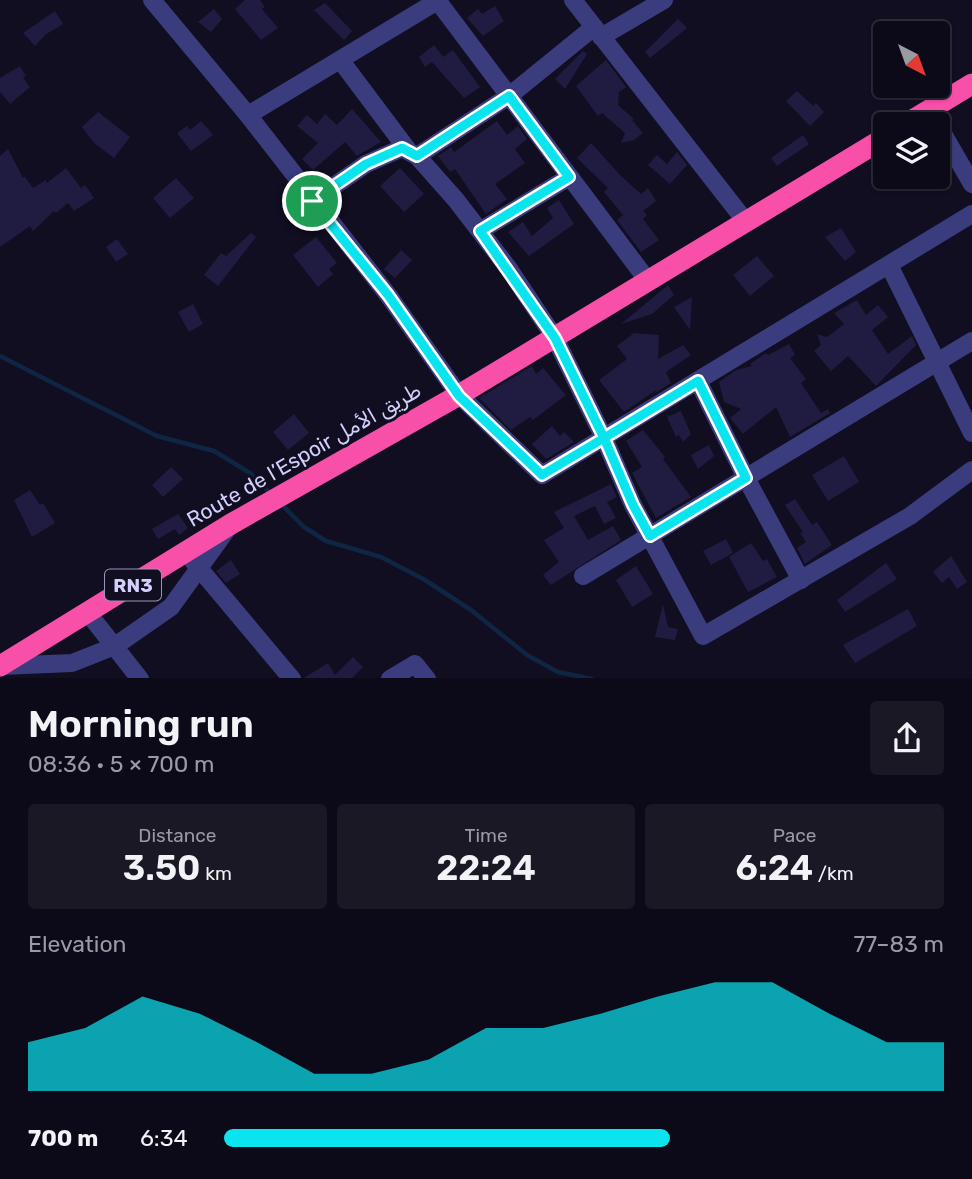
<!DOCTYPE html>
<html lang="en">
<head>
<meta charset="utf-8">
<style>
	body { margin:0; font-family:Rubik,Cairo,sans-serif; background:#1a1825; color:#f1f3f6; height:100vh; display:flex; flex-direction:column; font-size:26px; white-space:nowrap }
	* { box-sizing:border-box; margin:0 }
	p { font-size:23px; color:#9a9aa2 }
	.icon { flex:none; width:38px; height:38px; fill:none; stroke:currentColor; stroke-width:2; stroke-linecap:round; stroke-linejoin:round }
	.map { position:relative; height:678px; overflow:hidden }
	.side { display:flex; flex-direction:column; background:#0c0a18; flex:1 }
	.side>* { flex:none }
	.needle { width:46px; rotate:139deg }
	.controls { position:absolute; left:873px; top:21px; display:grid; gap:14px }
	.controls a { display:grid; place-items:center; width:77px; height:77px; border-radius:7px; background:#0c0a18; box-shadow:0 2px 5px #0004,0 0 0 2px #2c2b37; font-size:35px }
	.pin { position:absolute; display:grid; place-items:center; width:60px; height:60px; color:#fff; margin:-30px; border:4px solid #fff; border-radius:50%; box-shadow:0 2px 7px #0007 }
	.round { display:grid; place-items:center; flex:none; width:74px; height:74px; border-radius:7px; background:#1a1825 }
	.headline { display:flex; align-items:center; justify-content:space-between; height:119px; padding:0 28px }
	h1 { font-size:38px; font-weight:600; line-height:52px }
	.stats { display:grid; grid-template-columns:repeat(3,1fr); gap:10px; height:119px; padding:7px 28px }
	.stats div { display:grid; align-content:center; border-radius:7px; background:#1a1825; text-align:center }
	.stats b { font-size:35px; font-weight:600 }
	.stats small { font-size:19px; font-weight:400 }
	.stats p { font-size:19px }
	.chart { height:196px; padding:14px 28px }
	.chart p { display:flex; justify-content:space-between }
	.chart svg { width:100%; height:126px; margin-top:7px; fill:#0ae4ef; opacity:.7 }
	ul { padding:0 28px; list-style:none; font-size:23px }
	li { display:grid; grid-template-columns:112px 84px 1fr; align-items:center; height:52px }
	li i { height:18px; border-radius:9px; background:#0ae4ef }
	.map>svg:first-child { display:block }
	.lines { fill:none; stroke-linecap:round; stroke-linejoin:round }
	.stream { stroke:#0e2644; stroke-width:4.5 }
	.building { fill:#201b40 }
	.minor { stroke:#3b3c7d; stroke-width:18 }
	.highway { stroke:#f84fa9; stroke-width:21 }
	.route-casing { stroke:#fff; stroke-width:14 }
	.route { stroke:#0ae4ef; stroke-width:9 }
	.labels { text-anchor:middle; stroke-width:6; stroke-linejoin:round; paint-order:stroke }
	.shield { fill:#100e20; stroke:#9895bb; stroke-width:2 }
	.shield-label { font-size:19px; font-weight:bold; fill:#d2cffd }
	.street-label { font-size:21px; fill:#d2cffd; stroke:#100e20 }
</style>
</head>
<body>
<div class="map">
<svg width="972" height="679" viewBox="0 0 972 679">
	<rect width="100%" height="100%" fill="#100e20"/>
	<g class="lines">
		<g class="stream">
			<path d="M0 356 157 436 214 451 250 473 271 494"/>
			<path d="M280 503 304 527 326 541 381 557 425 580 471 610 527 655 558 672 592 679"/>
		</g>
	</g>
	<g class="building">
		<path d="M245 0H260L265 7 262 9 278 28 261 40 235 9Z"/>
		<path d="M325 3 352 31 344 40 314 10Z"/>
		<path d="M495 6 504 21 483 36 467 18 478 9 482 14Z"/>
		<path d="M214 9 222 19 211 32 198 22Z"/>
		<path d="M55 11 63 24 45 35 35 46 23 33Z"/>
		<path d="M678 19 687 28 650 58 645 52Z"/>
		<path d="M434 45 443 57 453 50 480 87 464 98 432 62 425 67 419 57Z"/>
		<path d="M583 51 587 54 565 89 555 79Z"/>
		<path d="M606 60 626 87 619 92 618 105 634 119 632 120 643 133 634 140 621 143 625 133 602 113 598 116 576 86Z"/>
		<path d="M20 66 26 76 23 78 30 87 10 104 0 92V78Z"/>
		<path d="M797 91 813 106 816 103 824 112 810 126 786 101Z"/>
		<path d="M352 109 381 142 357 156 345 142 313 170 302 159 318 143 297 126 307 115 317 124 325 114 337 125Z"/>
		<path d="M98 112 130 137 114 158 94 143 82 127Z"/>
		<path d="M201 121 213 135 191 151 177 133 187 126 190 130Z"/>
		<path d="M497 121 507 135 518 126 527 139 515 149 525 163 495 184 507 199 486 214 455 169 450 172 438 156 451 147 454 152Z"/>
		<path d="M803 135 809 144 777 166 771 158Z"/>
		<path d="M591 143 621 176 641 194 648 188 656 201 643 211 647 215 643 219 659 240 641 252 617 220 623 215 604 192 608 188 577 158Z"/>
		<path d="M8 149 23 178 25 177 33 188 46 180 47 183 66 168 81 188 85 185 94 198 74 211 68 203 56 213 54 211 33 231 30 226 0 247V156Z"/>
		<path d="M677 152 687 165 670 184 648 165 657 155 667 164Z"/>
		<path d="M400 168 424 194 404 212 380 186Z"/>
		<path d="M176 178 194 198 170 218 153 198Z"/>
		<path d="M559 200 574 224 529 256 508 232 523 222 532 236 553 218 547 208Z"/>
		<path d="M841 228 856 252 845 261 825 237Z"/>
		<path d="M251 233 256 237 218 286 204 275 221 253 226 256Z"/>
		<path d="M316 237 337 263 329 269 333 274 318 287 293 255Z"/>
		<path d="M117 239 128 254 116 262 106 247Z"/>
		<path d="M401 250 412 260 395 278 384 269Z"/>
		<path d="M757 256 774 276 750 296 733 275Z"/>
		<path d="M668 285 674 295 652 314 621 324Z"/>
		<path d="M692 297 690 330 674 307Z"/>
		<path d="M857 300 866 315 878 305 888 317 872 330 888 354 912 336 916 345 876 386 848 356 831 371 814 351 821 345 817 334 827 337 844 324 834 313Z"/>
		<path d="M193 304 203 324 189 332 178 312Z"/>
		<path d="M634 333 659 335 658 359 683 345 691 355 666 372 671 383 655 393 656 390 624 412 599 380 627 359 617 346Z"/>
		<path d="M789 344 795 355 790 358 806 379 801 383 821 413 828 409 830 413 790 437 776 407 743 434 730 418 741 409 724 402 719 382 736 370 752 366 750 364 766 353 768 355Z"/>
		<path d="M532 366 536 374 543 368 566 395 533 420 530 417 511 430 479 398Z"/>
		<path d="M681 411 691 434 683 442 679 435 676 437 667 417Z"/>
		<path d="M294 414 309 433 288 450 273 432Z"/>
		<path d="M552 426 560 436 564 432 574 442 546 459 532 444Z"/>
		<path d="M643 430 665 457 663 459 691 497 656 518 632 473 642 467 626 441Z"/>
		<path d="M709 445 714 456 698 469 691 455Z"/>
		<path d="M844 456 859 482 828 501 812 475Z"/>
		<path d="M171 467 183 479 163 497 152 485Z"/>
		<path d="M611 484 617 497 607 502 616 518 604 524 595 506 574 516 588 540 613 526 621 540 551 585 543 575 559 562 544 540 564 528 554 512Z"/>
		<path d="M30 490 40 505 43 503 55 523 32 537 14 500Z"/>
		<path d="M795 499 812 525 817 522 832 545 805 564 797 548 806 542 800 533 803 532 785 505Z"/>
		<path d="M178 514 188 528 179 535 175 529 158 539 152 529Z"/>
		<path d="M726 539 733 553 711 565 703 551Z"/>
		<path d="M751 543 763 561 767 559 777 577 748 592 729 557Z"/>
		<path d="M951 556 967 582 957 589 949 577 942 583 933 572Z"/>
		<path d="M231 560 240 574 226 583 216 571Z"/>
		<path d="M886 563 897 579 845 612 837 600Z"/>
		<path d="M636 566 653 594 632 607 616 580Z"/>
		<path d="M663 604 668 627 678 629 675 640 655 637Z"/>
		<path d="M908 609 917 626 855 663 843 645Z"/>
		<path d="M353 657 363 667 352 678H304L328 663 335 675Z"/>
	</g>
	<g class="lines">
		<g class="minor">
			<path d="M152 0 248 115 388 295 459 395 542 475 972 214"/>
			<path d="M437 0 648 281"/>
			<path d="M573 0 746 222"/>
			<path d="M601 37 664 0"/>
			<path d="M341 61 407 149"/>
			<path d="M248 115 439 0"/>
			<path d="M938 125 972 184"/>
			<path d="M417 156 509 96 594 27"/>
			<path d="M312 201 366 164 402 148 417 156 456 200 509 269 555 338 604 438 633 505 703 636 910 516 972 470"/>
			<path d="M480 231 569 177"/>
			<path d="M889 265 972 433"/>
			<path d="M698 381 746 478 801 580"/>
			<path d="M193 561 292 679"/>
			<path d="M583 576 972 341"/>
			<path d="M88 613 140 679"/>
			<path d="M1 666 72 663 115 646 171 607 228 528"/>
			<path d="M390 679 415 664 427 679"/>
		</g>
		<g class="highway">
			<path d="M906 124 972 84"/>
			<path d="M0 666 231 524 459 395 886 137"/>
		</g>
	</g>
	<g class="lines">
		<defs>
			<path id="route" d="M312 201 388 295 459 396 542 475 604 438 633 505 650 536 746 478 698 381 604 438 555 338 480 231 569 177 509 96 417 156 402 148 366 164 312 201"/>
		</defs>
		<use href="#route" class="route-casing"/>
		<use href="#route" class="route"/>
	</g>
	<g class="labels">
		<rect class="shield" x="105" y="569.5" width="56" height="31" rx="5"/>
		<g class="shield-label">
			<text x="133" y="592">RN3</text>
		</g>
		<g class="street-label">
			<text transform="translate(304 455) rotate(-30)" y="7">Route de l’Espoir طريق الأمل</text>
		</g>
	</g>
</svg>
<div class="controls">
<a><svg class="needle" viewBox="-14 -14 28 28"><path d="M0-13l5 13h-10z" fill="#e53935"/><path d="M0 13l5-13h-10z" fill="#9a9aa2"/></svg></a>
<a><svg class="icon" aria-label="layers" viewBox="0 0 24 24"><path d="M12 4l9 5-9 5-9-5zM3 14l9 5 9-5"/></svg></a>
</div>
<div class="pin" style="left:312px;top:201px;background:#1e9e55"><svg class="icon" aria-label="arrive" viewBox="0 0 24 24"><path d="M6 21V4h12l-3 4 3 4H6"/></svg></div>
</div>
<section class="side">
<div class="headline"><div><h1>Morning run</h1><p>08:36 · 5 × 700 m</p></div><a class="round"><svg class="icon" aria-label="share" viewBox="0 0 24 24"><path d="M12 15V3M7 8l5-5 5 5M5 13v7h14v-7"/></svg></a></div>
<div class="stats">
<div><p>Distance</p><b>3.50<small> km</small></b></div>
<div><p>Time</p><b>22:24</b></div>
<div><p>Pace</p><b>6:24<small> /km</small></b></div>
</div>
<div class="chart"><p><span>Elevation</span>77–83 m</p>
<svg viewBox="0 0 160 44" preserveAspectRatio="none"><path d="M0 44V27L10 22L20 11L30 17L40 27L50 38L60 38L70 33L80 22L90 22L100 17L110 11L120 6L130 6L140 17L150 27L160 27V44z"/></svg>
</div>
<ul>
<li><b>700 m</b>6:34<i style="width:62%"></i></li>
</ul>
</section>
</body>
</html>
